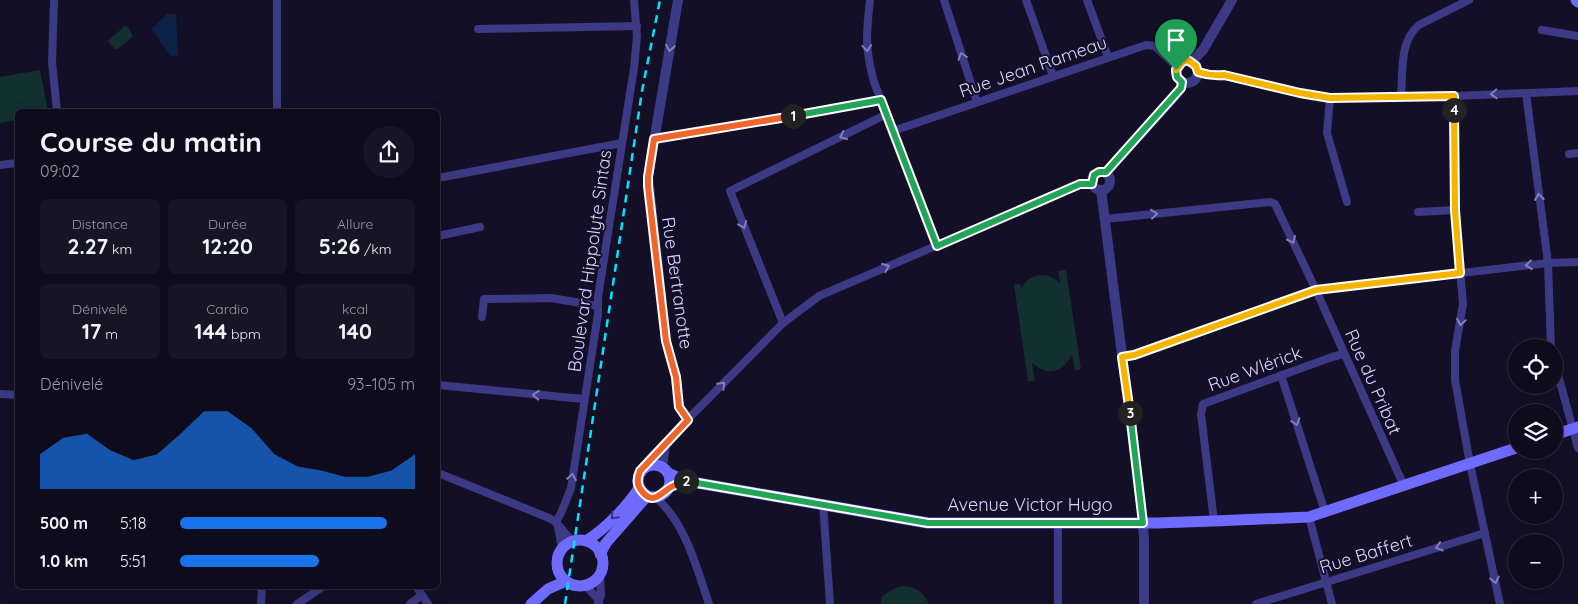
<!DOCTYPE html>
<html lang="fr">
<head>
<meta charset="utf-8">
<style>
	body { margin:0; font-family:Quicksand,sans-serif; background:#171425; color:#f1f3f6; height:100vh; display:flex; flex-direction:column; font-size:19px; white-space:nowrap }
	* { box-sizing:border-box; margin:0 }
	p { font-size:16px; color:#9b9ba3 }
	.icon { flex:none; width:28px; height:28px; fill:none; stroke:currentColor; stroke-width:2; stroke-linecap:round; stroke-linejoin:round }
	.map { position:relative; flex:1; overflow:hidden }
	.side { position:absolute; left:15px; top:109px; width:425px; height:480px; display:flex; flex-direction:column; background:#0e0b1c; border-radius:8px; box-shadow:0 5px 20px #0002,0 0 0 1px #2e2b3b }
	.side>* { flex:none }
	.fabs { position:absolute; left:1508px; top:339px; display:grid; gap:10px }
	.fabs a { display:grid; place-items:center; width:55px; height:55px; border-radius:50%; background:#0e0b1c; box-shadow:0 5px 20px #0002,0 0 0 1px #2e2b3b; font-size:25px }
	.pin { position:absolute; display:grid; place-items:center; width:42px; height:42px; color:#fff; margin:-51px -21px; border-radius:50% 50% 50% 0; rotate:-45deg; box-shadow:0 0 5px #0007 }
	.pin .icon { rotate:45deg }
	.km { position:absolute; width:25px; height:25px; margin:-12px; border-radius:50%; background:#222; color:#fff; font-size:14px; line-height:25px; text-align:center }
	.round { display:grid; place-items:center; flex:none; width:52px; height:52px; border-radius:26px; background:#171425 }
	.summary { display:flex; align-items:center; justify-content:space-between; height:85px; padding:0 25px }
	h1 { font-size:28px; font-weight:700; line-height:38px }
	.metrics { display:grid; grid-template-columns:repeat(3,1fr); gap:8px; height:85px; padding:5px 25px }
	.metrics div { display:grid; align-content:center; border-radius:8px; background:#171425; text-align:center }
	.metrics b { font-size:21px; font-weight:700 }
	.metrics small { font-size:14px; font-weight:400 }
	.metrics p { font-size:14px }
	.chart { height:140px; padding:10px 25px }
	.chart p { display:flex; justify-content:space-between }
	.chart svg { width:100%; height:90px; margin-top:5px; fill:#1a73e8; opacity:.7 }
	ul { padding:0 25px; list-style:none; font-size:16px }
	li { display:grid; grid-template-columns:80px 60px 1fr; align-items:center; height:38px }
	li i { height:12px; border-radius:6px; background:#1a73e8 }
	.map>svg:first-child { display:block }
	.green { fill:#12302f }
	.water { fill:#0c2248 }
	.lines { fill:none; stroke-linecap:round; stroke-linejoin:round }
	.minor { stroke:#3d3a85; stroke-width:8 }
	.tertiary { stroke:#3d3a85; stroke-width:10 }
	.secondary { stroke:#6f6bff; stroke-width:11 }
	.rail { stroke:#00e5ff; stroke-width:2.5; stroke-dasharray:8 6; stroke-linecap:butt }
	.oneway { stroke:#837fbc }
	.oneway2 { stroke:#38347d }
	.split-1-casing { stroke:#fff; stroke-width:10 }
	.split-2-casing { stroke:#fff; stroke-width:10 }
	.split-3-casing { stroke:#fff; stroke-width:10 }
	.split-4-casing { stroke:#fff; stroke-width:10 }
	.split-5-casing { stroke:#fff; stroke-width:10 }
	.split-1 { stroke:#22a559; stroke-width:6 }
	.split-2 { stroke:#f0652b; stroke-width:6 }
	.split-3 { stroke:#22a559; stroke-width:6 }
	.split-4 { stroke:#f5b400; stroke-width:6 }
	.split-5 { stroke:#f5b400; stroke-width:6 }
	.labels { text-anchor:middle; stroke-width:4; stroke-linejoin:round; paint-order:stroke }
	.street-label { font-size:18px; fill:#d9d4ff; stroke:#130f26 }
</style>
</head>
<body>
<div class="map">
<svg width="1578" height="604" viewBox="0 0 1578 604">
	<rect width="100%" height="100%" fill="#130f26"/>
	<g class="green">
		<path d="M125 26 128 27 133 36 118 49H115L108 42 109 40Z"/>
		<path d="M40 70 48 111H18L17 120 0 123V77Z"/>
		<path d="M1066 270 1081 369 1075 370 1072 354C1064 372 1047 378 1032 362L1035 381H1028L1014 285 1020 284 1022 288C1029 273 1048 271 1060 283L1058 271Z"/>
		<path d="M903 586C917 587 923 592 929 604H881V598C888 591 894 588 903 586Z"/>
	</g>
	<path class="water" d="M167 14H176L178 55 171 57 152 29Z"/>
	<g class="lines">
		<g class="minor">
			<path d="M54 0 52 62 57 111"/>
			<path d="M870 0C866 34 865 49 874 82L937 246"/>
			<path d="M944 0 977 102"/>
			<path d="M1026 0 1053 76"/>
			<path d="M1087 0 1108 57"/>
			<path d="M478 29 637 26"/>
			<path d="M1542 30 1578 36"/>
			<path d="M1198 72 1211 76 1224 75 1300 93 1330 98 1454 96 1578 91"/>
			<path d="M1526 93 1548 263 1551 348"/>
			<path d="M1454 96 1455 210 1463 304 1455 351V380L1470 464 1500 604"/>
			<path d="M1401 97C1403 73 1399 41 1419 25L1469 0"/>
			<path d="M1330 98 1327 133 1347 202"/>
			<path d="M277 111V0"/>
			<path d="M893 131 1146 45 1155 46 1177 67"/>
			<path d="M654 139 881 100"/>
			<path d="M1569 154 1578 153"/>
			<path d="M0 165 18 163"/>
			<path d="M438 178 622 143"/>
			<path d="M1418 212 1455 210"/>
			<path d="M1105 219 1270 202 1275 204 1315 288 1404 486"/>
			<path d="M438 236 480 227"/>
			<path d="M482 317 484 299H487L551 298 598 306"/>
			<path d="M783 323 730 191 887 114"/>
			<path d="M1123 357 1134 355 1316 290 1548 263 1578 262"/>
			<path d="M1554 360 1578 448"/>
			<path d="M1281 375 1325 512"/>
			<path d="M438 385 584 399"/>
			<path d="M0 394 18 395"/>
			<path d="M688 419 783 323 819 296 1080 184H1092"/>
			<path d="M438 473 549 518 556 522 572 541"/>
			<path d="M655 497C685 521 697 569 709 604"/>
			<path d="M823 503 830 604"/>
			<path d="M1309 517 1332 604"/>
			<path d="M1214 521 1201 414 1203 404 1332 357 1344 354"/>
			<path d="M556 522 561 513 571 488 598 314V297L634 68 637 36 634 0"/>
			<path d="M558 527 562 548"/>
			<path d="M416 586 428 604"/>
			<path d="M586 586 597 598 599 603"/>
			<path d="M261 604 262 586"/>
			<path d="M297 604 324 586"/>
			<path d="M410 604 422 595"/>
			<path d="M598 604 601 595 600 575"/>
			<path d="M1058 604V523"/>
			<path d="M1256 604 1485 533"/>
		</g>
		<g class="tertiary">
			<circle cx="1187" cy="72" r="11"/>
			<path d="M1192 61 1203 50 1232 0"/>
			<circle cx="1101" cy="181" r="9"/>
			<path d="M1106 172 1173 98 1181 88 1182 82"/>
			<path d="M1101 190 1141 503 1144 539V604"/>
			<path d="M662 466 665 445"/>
			<path d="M644 467C658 450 674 436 688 419L679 407 676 377 666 341 648 177 678 0"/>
		</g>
		<g class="secondary">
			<path d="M1576 0 1578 2"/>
			<path d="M1554 435 1578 427"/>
			<circle cx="654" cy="481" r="16"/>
			<path d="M668 473 686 481 928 523H1157L1214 521 1309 517 1516 448"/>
			<circle cx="580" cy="563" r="23"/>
			<path d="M586 541C605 529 627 507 639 488"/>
			<path d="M600 554 606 543 647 496"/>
			<path d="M531 604 548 589 566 581"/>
		</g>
		<path class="rail" d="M565 604 642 91 660 0"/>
	</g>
	<defs><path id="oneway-chevron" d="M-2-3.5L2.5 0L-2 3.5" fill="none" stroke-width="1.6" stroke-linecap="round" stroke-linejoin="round" transform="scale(1.25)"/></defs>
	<g class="oneway">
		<use href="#oneway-chevron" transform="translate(670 48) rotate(100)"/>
		<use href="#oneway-chevron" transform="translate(867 48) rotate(85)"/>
		<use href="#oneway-chevron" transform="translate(962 56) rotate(-108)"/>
		<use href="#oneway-chevron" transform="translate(1494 94) rotate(177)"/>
		<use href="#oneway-chevron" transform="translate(843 136) rotate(155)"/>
		<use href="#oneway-chevron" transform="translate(1539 197) rotate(-97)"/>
		<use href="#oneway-chevron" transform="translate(1154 214) rotate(-6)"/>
		<use href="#oneway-chevron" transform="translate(743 225) rotate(68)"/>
		<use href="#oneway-chevron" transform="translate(1292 240) rotate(65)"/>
		<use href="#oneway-chevron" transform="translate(1529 265) rotate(174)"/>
		<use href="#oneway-chevron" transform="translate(886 267) rotate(-23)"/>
		<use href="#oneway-chevron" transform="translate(1461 322) rotate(99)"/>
		<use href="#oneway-chevron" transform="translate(722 385) rotate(-45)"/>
		<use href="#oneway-chevron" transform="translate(536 395) rotate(-175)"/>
		<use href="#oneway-chevron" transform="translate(1296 422) rotate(72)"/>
		<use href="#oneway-chevron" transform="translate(572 477) rotate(-81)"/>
		<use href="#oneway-chevron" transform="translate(1439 547) rotate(163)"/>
		<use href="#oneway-chevron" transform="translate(1495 580) rotate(78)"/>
	</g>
	<use class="oneway2" href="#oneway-chevron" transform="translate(614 516) rotate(133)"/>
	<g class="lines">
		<defs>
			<path id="split-1" d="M793 116 881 100 937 246 1080 184H1092L1094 175 1099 172H1106L1181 88 1182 82 1177 77 1176 70"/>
			<path id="split-2" d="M686 481C681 483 676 484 671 487 662 492 653 507 641 490 636 484 637 478 640 471L688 420 679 407 676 377 666 341 648 186V177L654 139 793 116"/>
			<path id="split-3" d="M686 481 928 523H1143L1130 413"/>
			<path id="split-4" d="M1130 413 1122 357 1134 355 1316 290 1460 273 1455 210 1454 110"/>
			<path id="split-5" d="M1176 70 1182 62 1188 60 1196 66 1198 72C1207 75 1214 76 1224 75L1300 93 1330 98 1454 96V110"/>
		</defs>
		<use href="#split-1" class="split-1-casing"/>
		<use href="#split-2" class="split-2-casing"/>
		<use href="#split-3" class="split-3-casing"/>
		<use href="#split-4" class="split-4-casing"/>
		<use href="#split-5" class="split-5-casing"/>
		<use href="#split-1" class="split-1"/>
		<use href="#split-2" class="split-2"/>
		<use href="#split-3" class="split-3"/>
		<use href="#split-4" class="split-4"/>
		<use href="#split-5" class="split-5"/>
	</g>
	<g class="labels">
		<g class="street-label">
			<text transform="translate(1033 67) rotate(-19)" y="6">Rue Jean Rameau</text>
			<text transform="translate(590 261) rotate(-82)" y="6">Boulevard Hippolyte Sintas</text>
			<text transform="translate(677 283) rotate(82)" y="6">Rue Bertranotte</text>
			<text transform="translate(1255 369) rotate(-20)" y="6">Rue Wlérick</text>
			<text transform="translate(1373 382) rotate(66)" y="6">Rue du Pribat</text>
			<text x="1030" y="511">Avenue Victor Hugo</text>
			<text transform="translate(1366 554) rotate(-17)" y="6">Rue Baffert</text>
		</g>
	</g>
</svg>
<div class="fabs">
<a><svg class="icon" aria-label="locate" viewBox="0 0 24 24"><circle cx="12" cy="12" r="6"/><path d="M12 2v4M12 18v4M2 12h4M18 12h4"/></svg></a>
<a><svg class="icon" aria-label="layers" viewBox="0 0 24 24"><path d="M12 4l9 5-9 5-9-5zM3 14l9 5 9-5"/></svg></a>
<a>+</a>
<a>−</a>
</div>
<div class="pin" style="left:1176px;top:70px;background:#1e9e55"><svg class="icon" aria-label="arrive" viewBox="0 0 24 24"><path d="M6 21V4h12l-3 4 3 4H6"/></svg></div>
<b class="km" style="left:793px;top:116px">1</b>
<b class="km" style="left:686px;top:481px">2</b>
<b class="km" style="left:1130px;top:413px">3</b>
<b class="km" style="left:1454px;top:110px">4</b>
<section class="side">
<div class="summary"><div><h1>Course du matin</h1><p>09:02</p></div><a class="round"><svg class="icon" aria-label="share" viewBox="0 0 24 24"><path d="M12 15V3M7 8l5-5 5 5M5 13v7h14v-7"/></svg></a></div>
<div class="metrics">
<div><p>Distance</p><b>2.27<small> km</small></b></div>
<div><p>Durée</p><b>12:20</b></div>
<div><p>Allure</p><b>5:26<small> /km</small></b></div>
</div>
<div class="metrics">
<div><p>Dénivelé</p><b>17<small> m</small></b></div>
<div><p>Cardio</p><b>144<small> bpm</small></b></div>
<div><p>kcal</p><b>140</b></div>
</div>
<div class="chart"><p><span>Dénivelé</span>93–105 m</p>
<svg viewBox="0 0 160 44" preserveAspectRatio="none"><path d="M0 44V27L10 19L20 17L30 25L40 30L50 27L60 17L70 6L80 6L90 14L100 27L110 33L120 35L130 38L140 38L150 35L160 27V44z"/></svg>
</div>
<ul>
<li><b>500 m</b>5:18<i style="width:88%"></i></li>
<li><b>1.0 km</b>5:51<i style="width:59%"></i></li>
</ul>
</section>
</div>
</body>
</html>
